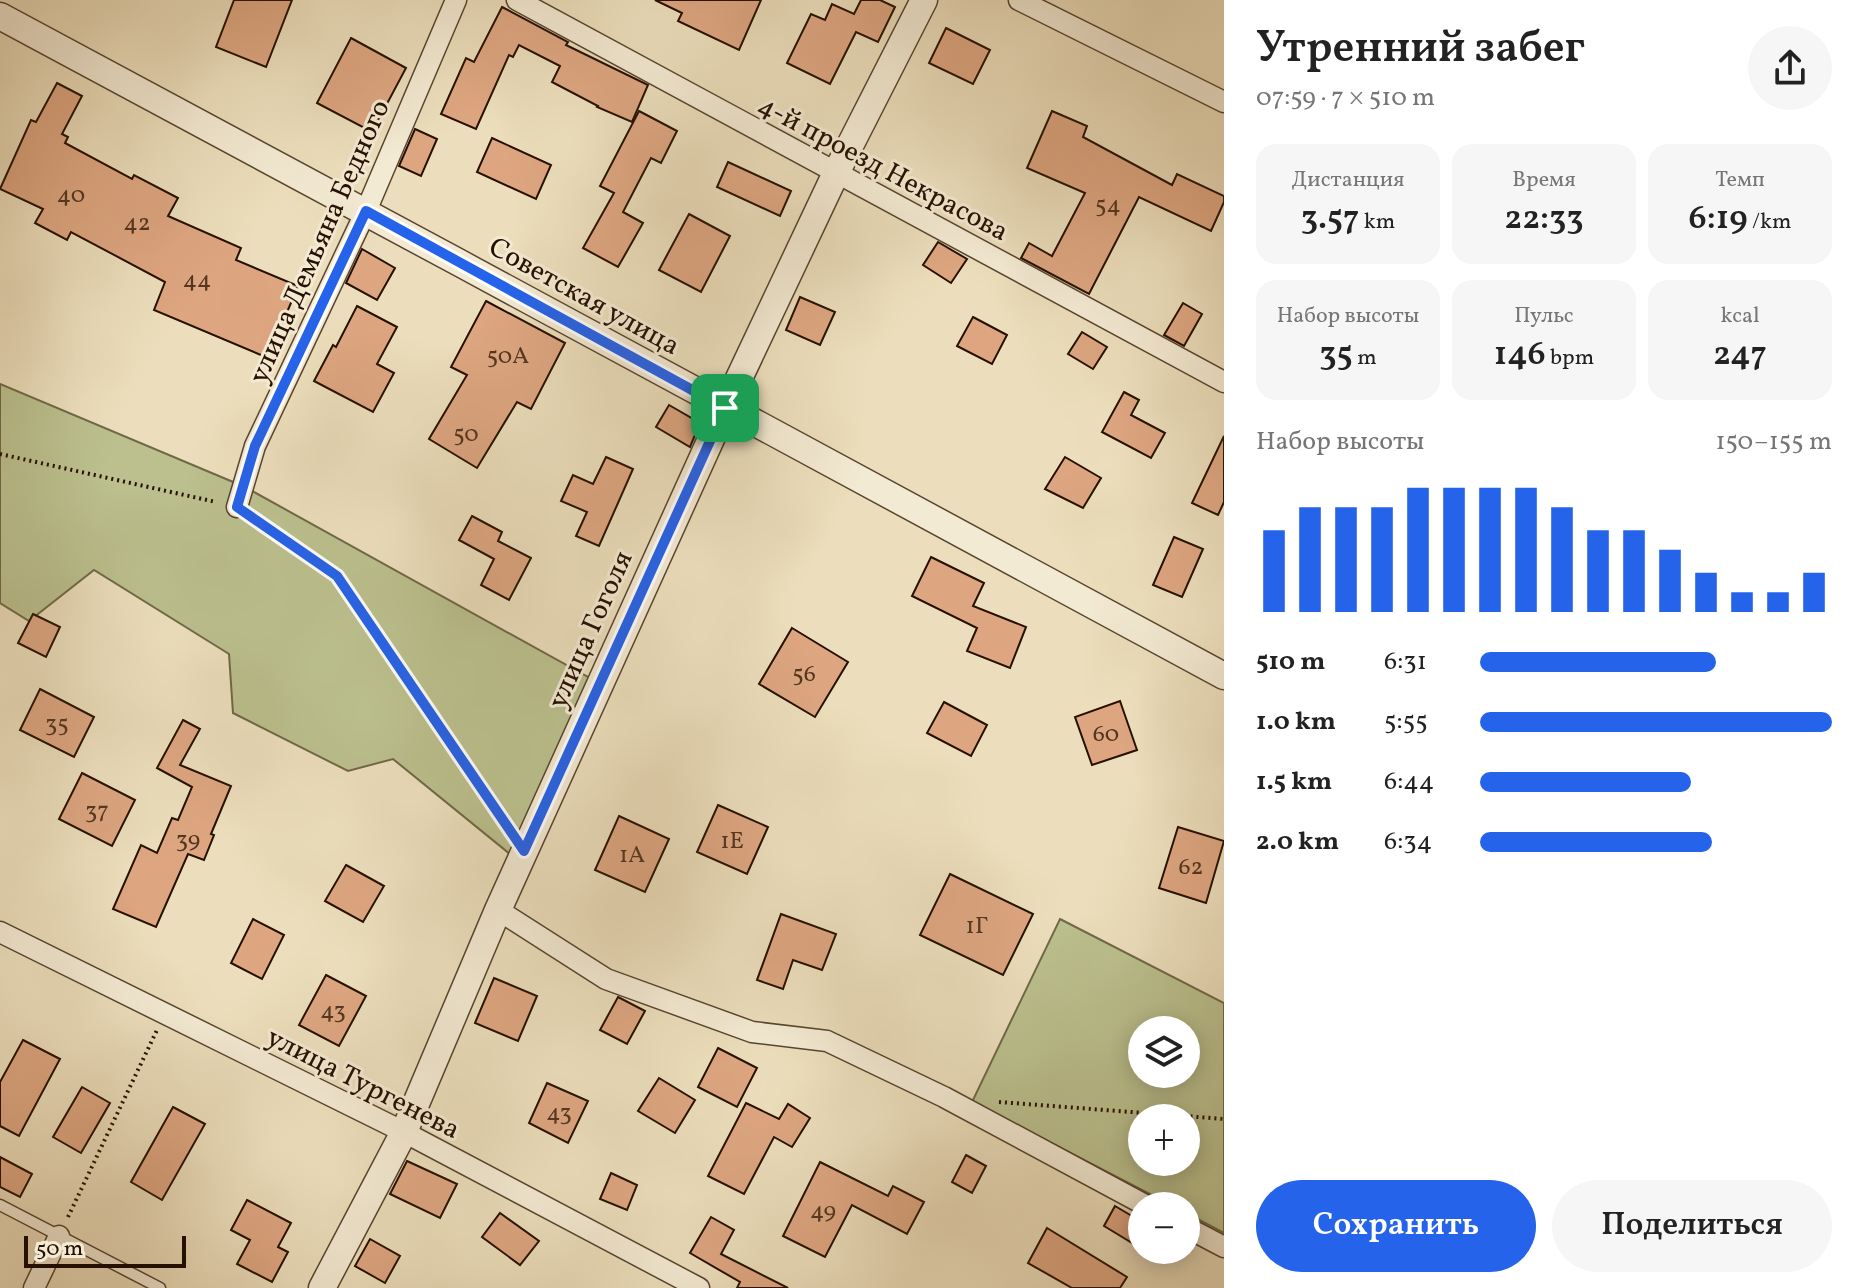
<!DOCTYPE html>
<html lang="ru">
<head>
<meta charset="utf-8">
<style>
	body { margin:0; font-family:Vollkorn,serif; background:#f6f6f6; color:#222; height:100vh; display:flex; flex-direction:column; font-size:30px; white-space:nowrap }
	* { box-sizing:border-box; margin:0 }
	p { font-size:26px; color:#767676 }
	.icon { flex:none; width:44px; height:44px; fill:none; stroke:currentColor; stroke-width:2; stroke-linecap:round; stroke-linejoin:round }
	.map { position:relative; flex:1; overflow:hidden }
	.sheet { display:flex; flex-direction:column; background:#fff; width:640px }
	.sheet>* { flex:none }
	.buttons { position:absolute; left:1128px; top:1016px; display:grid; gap:16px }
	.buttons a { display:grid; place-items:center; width:72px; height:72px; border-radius:50%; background:#fff; box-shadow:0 4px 20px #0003; font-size:40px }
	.scale { position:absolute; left:24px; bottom:20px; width:162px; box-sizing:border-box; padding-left:8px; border:4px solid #261000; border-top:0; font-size:22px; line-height:28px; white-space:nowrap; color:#261000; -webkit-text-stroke:6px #f3ead3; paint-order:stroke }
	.pin { position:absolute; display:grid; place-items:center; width:68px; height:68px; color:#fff; margin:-34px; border-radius:16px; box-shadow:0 4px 12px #0006 }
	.round { display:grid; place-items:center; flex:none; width:84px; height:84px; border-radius:42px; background:#f6f6f6 }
	.head { display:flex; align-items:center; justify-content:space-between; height:136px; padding:0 32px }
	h1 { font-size:44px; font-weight:600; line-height:60px }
	.stats { display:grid; grid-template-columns:repeat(3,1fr); gap:12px; height:136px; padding:8px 32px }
	.stats div { display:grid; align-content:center; border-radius:20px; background:#f6f6f6; text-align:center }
	.stats b { font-size:34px; font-weight:600 }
	.stats small { font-size:22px; font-weight:400 }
	.stats p { font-size:22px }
	.chart { height:224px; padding:16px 32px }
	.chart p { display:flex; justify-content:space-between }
	.chart svg { width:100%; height:144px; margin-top:8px; stroke:#2563eb; stroke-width:6 }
	.cta { display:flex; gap:16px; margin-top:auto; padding:16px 32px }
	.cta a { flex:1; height:92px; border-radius:48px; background:#2563eb; color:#fff; font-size:32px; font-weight:600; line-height:92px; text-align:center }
	.cta a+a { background:#f6f6f6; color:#222 }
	ul { padding:0 32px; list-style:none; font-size:26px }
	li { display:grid; grid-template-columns:128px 96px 1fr; align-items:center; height:60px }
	li i { height:20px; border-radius:10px; background:#2563eb }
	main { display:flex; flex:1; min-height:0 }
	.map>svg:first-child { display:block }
	.green { fill:#bbc08e; stroke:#706847; stroke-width:2; fill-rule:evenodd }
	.building { fill:#dda681; stroke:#261000; stroke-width:2 }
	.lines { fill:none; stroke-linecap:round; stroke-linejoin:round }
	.service-casing { stroke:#58442f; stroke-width:13 }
	.minor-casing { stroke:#58442f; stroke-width:23 }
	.tertiary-casing { stroke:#58442f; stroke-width:29 }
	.path { stroke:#261000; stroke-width:4; stroke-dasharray:2 4; stroke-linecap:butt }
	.service { stroke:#f3ead3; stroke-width:10 }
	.minor { stroke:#f3ead3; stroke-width:20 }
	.tertiary { stroke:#f3ead3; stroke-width:26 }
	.route-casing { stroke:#fff; stroke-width:16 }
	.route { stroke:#2563eb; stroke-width:10 }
	.labels { text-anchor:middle; stroke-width:6; stroke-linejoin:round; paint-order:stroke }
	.number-label { font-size:24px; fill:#543620 }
	.street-label { font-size:28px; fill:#261000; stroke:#f3ead3 }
</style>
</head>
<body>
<main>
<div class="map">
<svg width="1224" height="1288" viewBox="0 0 1224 1288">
	<rect width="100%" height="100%" fill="#ecdebc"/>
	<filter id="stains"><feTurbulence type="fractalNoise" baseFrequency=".0025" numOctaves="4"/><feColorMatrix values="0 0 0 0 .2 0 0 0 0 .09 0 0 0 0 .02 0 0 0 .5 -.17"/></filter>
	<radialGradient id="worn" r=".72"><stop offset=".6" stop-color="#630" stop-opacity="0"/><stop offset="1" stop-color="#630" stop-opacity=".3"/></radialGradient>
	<g class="green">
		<path d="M0 384 245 487 597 682 516 859 393 759 348 771 233 713 229 654 94 570 29 621 0 603Z"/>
		<path d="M1060 919 1224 1003V1233L1186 1213V1206H1173L972 1102ZM1142 1030H1186V1074H1142ZM1142 1118H1186V1162H1142Z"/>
	</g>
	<g class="building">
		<path d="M234 0H292L266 67 216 47Z"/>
		<path d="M655 0H761L739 50 678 21 682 13Z"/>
		<path d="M861 0H880L895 7 878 42 856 32 830 84 787 63 811 14 825 20 832 4 854 14Z"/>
		<path d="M502 7 568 42 566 45 648 85 632 122 597 107 598 106 552 82 560 66 519 45 513 57 509 55 476 129 441 114 466 58 474 62Z"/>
		<path d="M946 28 990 50 973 84 929 63Z"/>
		<path d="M351 38 406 68 372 132 317 103Z"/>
		<path d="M57 83 82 96 62 134 68 137 65 143 132 179 134 175 178 198 168 216 241 248 236 260 298 286 268 358 154 310 165 282 71 232 67 240 35 223 43 209 0 189 31 120 36 122Z"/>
		<path d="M639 111 677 131 661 163 651 158 623 212 643 223 618 267 583 248 614 193 600 186Z"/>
		<path d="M1052 111 1087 126 1083 137 1172 185 1177 174 1224 196V202L1211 231 1139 197 1089 294 1021 258 1029 243 1052 256 1085 193 1027 168Z"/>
		<path d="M415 129 437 139 421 176 399 166Z"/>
		<path d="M492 138 551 165 536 199 477 172Z"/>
		<path d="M728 162 791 191 780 216 717 187Z"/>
		<path d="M689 214 730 236 701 292 659 270Z"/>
		<path d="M938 242 967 259 951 283 923 265Z"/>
		<path d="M362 249 395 268 377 300 346 283Z"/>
		<path d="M800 297 835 312 820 345 786 330Z"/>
		<path d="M486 301 565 343 531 409 517 402 477 468 429 439 467 375 451 367Z"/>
		<path d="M1183 303 1202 314 1184 346 1164 335Z"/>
		<path d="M357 306 397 327 377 364 394 373 373 412 314 381 333 345 336 347Z"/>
		<path d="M973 317 1007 335 992 364 957 346Z"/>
		<path d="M1082 332 1107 347 1093 369 1068 354Z"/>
		<path d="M1124 392 1139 400 1131 415 1165 433 1151 458 1102 432Z"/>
		<path d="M669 405 700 423 690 447 656 427Z"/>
		<path d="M1224 436V502L1218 515 1192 503Z"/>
		<path d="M606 457 633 469 599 546 576 536 587 512 561 501 573 475 593 484Z"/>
		<path d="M1065 457 1101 478 1083 508 1045 489Z"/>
		<path d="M472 516 502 532 498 541 531 558 509 600 481 585 494 559 459 540Z"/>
		<path d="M1174 537 1203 549 1182 597 1153 585Z"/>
		<path d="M931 557 984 583 973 606 1026 627 1010 668 967 651 977 628 912 596Z"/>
		<path d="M33 614 60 627 46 657 18 643Z"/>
		<path d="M792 628 848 662 815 717 759 684Z"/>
		<path d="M40 689 94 717 74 757 20 730Z"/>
		<path d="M1120 701 1137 750 1092 765 1075 717Z"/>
		<path d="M944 702 987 725 971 756 927 733Z"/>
		<path d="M183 720 200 729 180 765 231 786 211 834 214 835 204 860 188 854 156 927 113 909 141 845 157 853 172 818 178 820 192 787 157 768Z"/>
		<path d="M82 773 135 800 112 846 59 819Z"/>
		<path d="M718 805 768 827 747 874 697 852Z"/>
		<path d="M619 816 669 839 645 892 595 870Z"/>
		<path d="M1178 827 1224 841 1206 903 1159 888Z"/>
		<path d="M346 865 384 886 363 922 325 901Z"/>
		<path d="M950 874 1033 914 1003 975 920 935Z"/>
		<path d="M781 914 836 934 822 970 793 960 783 989 757 980Z"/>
		<path d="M253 919 284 935 262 979 231 963Z"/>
		<path d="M326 975 366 996 339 1046 299 1025Z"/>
		<path d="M494 978 537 996 518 1041 475 1023Z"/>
		<path d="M618 997 645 1011 627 1044 600 1030Z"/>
		<path d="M23 1040 60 1059 19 1136 0 1126V1082Z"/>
		<path d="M718 1048 757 1068 737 1107 698 1087Z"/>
		<path d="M659 1078 695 1100 675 1133 638 1111Z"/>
		<path d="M547 1083 588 1101 568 1143 529 1123Z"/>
		<path d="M82 1087 110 1103 81 1153 53 1137Z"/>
		<path d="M746 1103 779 1119 788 1104 810 1118 792 1147 774 1137 744 1194 708 1176Z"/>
		<path d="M173 1107 205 1124 162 1200 131 1182Z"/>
		<path d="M966 1155 986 1166 972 1193 952 1182Z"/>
		<path d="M0 1157 32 1174 20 1197 0 1187Z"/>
		<path d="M407 1161 457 1184 440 1218 390 1194Z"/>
		<path d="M820 1162 888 1196 893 1186 924 1202 907 1234 852 1205 825 1257 783 1236Z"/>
		<path d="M611 1173 637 1185 627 1210 600 1199Z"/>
		<path d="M247 1200 291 1223 278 1247 288 1252 272 1282 237 1264 250 1240 231 1230Z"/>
		<path d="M1115 1206 1142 1222V1249L1104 1226Z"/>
		<path d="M500 1213 539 1241 520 1265 482 1237Z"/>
		<path d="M711 1217 734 1230 721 1254 788 1288H737L740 1282 690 1253Z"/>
		<path d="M1047 1228 1127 1277 1120 1288H1072L1028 1263Z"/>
		<path d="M370 1239 400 1256 385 1283 355 1266Z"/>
	</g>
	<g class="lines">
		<defs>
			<path id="service" d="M0 1205 160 1288"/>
			<g id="minor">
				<path d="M517 0 1224 382"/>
				<path d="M1019 0 1224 102"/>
				<path d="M237 507 255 446 366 211 456 0"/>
				<path d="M498 910 606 979 752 1032 827 1041 944 1097 1147 1206"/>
				<path d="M0 932 404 1132 699 1288"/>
				<path d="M1186 1227 1224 1247"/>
				<path d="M34 1288 59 1236"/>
			</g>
			<g id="tertiary">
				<path d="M0 16C409 234 816 457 1224 676"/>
				<path d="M322 1288 404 1132 498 910 725 408 836 173 924 0"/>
			</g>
		</defs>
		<use href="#service" class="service-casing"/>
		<use href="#minor" class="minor-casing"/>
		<use href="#tertiary" class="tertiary-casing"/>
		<g class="path">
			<path d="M0 454 216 502"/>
			<path d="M253 518 337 576 509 828"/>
			<path d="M999 1102 1224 1119"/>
			<path d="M68 1217 157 1030"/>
		</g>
		<use href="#service" class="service"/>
		<use href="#minor" class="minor"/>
		<use href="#tertiary" class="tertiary"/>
	</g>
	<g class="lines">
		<defs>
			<path id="route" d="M366 211 725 408 524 851 337 576 237 507 255 446Z"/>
		</defs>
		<use href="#route" class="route-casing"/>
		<use href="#route" class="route"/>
	</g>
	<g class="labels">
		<g class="number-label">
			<text x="71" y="202">40</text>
			<text x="1108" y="212">54</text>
			<text x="137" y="230">42</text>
			<text x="197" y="287">44</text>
			<text x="508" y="363">50А</text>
			<text x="466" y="441">50</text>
			<text x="804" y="681">56</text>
			<text x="57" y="731">35</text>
			<text x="1106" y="741">60</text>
			<text x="97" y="818">37</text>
			<text x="188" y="847">39</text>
			<text x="732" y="848">1Е</text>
			<text x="632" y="862">1А</text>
			<text x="1191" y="874">62</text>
			<text x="977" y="933">1Г</text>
			<text x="333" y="1018">43</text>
			<text x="559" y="1120">43</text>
			<text x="823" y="1218">49</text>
		</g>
		<g class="street-label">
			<text transform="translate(884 167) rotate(28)" y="10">4-й проезд Некрасова</text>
			<text transform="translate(318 241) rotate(-66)" y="10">улица Демьяна Бедного</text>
			<text transform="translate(585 295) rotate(29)" y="10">Советская улица</text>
			<text transform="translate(589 629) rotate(-66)" y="10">улица Гоголя</text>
			<text transform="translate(364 1082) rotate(27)" y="10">улица Тургенева</text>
		</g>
	</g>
	<rect width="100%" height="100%" filter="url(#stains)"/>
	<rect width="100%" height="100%" fill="url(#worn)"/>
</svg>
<div class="buttons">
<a><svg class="icon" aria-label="layers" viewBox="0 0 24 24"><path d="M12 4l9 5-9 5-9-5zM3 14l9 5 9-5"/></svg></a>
<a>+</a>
<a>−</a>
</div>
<div class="scale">50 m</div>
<div class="pin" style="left:725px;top:408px;background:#1e9e55"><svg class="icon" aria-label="arrive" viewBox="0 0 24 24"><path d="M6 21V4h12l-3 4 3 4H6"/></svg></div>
</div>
<section class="sheet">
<div class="head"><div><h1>Утренний забег</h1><p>07:59 · 7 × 510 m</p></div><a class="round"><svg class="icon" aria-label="share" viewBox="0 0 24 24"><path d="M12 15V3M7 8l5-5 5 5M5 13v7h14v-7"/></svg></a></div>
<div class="stats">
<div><p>Дистанция</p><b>3.57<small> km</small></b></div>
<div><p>Время</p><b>22:33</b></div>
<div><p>Темп</p><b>6:19<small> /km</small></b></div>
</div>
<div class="stats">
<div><p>Набор высоты</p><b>35<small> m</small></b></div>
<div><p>Пульс</p><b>146<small> bpm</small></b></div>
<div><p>kcal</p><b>247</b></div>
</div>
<div class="chart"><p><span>Набор высоты</span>150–155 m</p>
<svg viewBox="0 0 160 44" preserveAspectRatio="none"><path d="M5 44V19M15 44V12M25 44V12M35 44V12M45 44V6M55 44V6M65 44V6M75 44V6M85 44V12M95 44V19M105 44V19M115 44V25M125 44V32M135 44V38M145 44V38M155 44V32"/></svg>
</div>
<ul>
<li><b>510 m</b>6:31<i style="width:67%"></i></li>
<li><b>1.0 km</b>5:55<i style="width:100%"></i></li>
<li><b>1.5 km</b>6:44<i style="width:60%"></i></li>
<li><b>2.0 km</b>6:34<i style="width:66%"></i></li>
</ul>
<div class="cta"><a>Сохранить</a><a>Поделиться</a></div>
</section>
</main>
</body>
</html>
